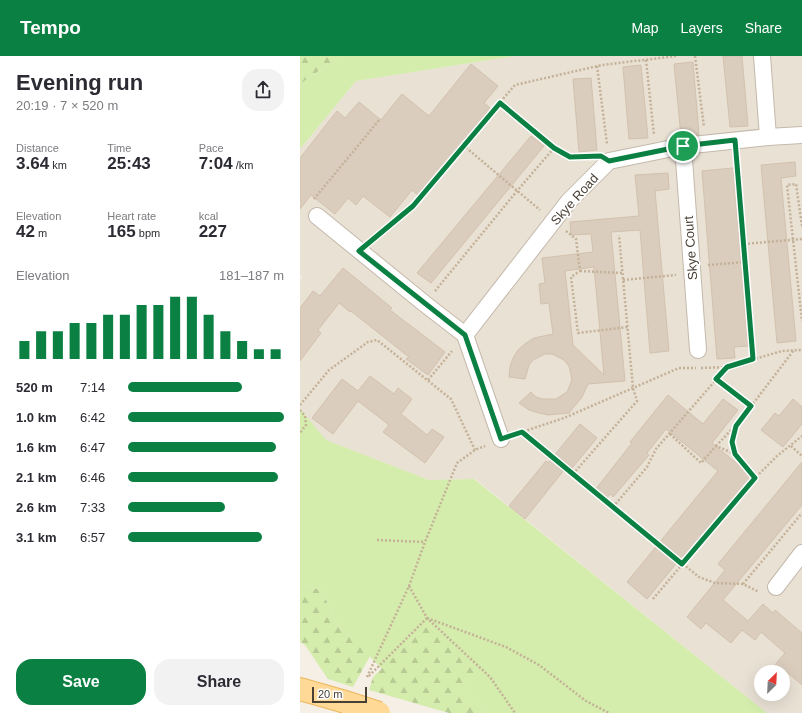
<!DOCTYPE html>
<html lang="en">
<head>
<meta charset="utf-8">
<style>
	body { margin:0; font-family:Helvetica,sans-serif; background:#f2f2f3; color:#2b2b33; height:100vh; display:flex; flex-direction:column; font-size:15px; white-space:nowrap }
	* { box-sizing:border-box; margin:0 }
	p { font-size:13px; color:#7c7c81 }
	.icon { flex:none; width:22px; height:22px; fill:none; stroke:currentColor; stroke-width:2; stroke-linecap:round; stroke-linejoin:round }
	.map { position:relative; flex:1; overflow:hidden }
	.details { display:flex; flex-direction:column; background:#fff; width:300px }
	.details>* { flex:none }
	.needle { width:26px; rotate:24deg }
	.tools { position:absolute; left:454px; top:609px; display:grid; gap:8px }
	.tools a { display:grid; place-items:center; width:36px; height:36px; border-radius:50%; background:#fff; box-shadow:0 4px 16px #0002; font-size:20px }
	.scale { position:absolute; left:12px; bottom:10px; width:55px; box-sizing:border-box; padding-left:4px; border:2px solid #483f35; border-top:0; font-size:11px; line-height:14px; white-space:nowrap; color:#483f35; -webkit-text-stroke:3px #fff; paint-order:stroke }
	.pin { position:absolute; display:grid; place-items:center; width:34px; height:34px; color:#fff; margin:-17px; border:2px solid #fff; border-radius:50%; box-shadow:0 1px 4px #0007 }
	.round { display:grid; place-items:center; flex:none; width:42px; height:42px; border-radius:16px; background:#f2f2f3 }
	.overview { display:flex; align-items:center; justify-content:space-between; height:68px; padding:0 16px }
	h1 { font-size:22px; font-weight:700; line-height:30px }
	.stats { display:grid; grid-template-columns:repeat(3,1fr); gap:6px; height:68px; padding:4px 16px }
	.stats div { display:grid; align-content:center }
	.stats b { font-size:17px; font-weight:700 }
	.stats small { font-size:11px; font-weight:400 }
	.stats p { font-size:11px }
	.chart { height:112px; padding:8px 16px }
	.chart p { display:flex; justify-content:space-between }
	.chart svg { width:100%; height:72px; margin-top:4px; stroke:#0b8043; stroke-width:6 }
	.action { display:flex; gap:8px; margin-top:auto; padding:8px 16px }
	.action a { flex:1; height:46px; border-radius:16px; background:#0b8043; color:#fff; font-size:16px; font-weight:700; line-height:46px; text-align:center }
	.action a+a { background:#f2f2f3; color:#2b2b33 }
	ul { padding:0 16px; list-style:none; font-size:13px }
	li { display:grid; grid-template-columns:64px 48px 1fr; align-items:center; height:30px }
	li i { height:10px; border-radius:5px; background:#0b8043 }
	header { display:flex; align-items:center; gap:24px; box-sizing:border-box; height:56px; padding:0 20px; background:#0b8043; color:#fff }
	header strong { font-size:19px }
	nav { display:flex; gap:22px; margin-inline-start:auto; font-size:14px }
	main { display:flex; flex:1; min-height:0 }
	.map>svg:first-child { display:block }
	.residential { fill:#e9e1d4; fill-rule:evenodd }
	.green { fill:#d4ecac }
	.forest { fill:url(#forest-firs) }
	.building { fill:#dacdbe; stroke:#d2c1ad; fill-rule:evenodd }
	.lines { fill:none; stroke-linecap:round; stroke-linejoin:round }
	.minor-casing { stroke:#c4b9ab; stroke-width:18 }
	.primary-casing { stroke:#edb65c; stroke-width:24 }
	.path { stroke:#c4b198; stroke-width:2.5; stroke-dasharray:2 2; stroke-linecap:butt }
	.minor { stroke:#fff; stroke-width:16 }
	.primary { stroke:#ffd995; stroke-width:22 }
	.primary-bridge-casing { stroke:#edb65c; stroke-width:24; stroke-linecap:butt }
	.primary-bridge { stroke:#ffd995; stroke-width:22 }
	.route-casing { stroke:#fff; stroke-width:8 }
	.route { stroke:#0b8043; stroke-width:5 }
	.labels { text-anchor:middle; stroke-width:3.5; stroke-linejoin:round; paint-order:stroke }
	.street-label { font-size:13px; fill:#483f35; stroke:#fff }
</style>
</head>
<body>
<header>
<strong>Tempo</strong>
<nav><a>Map</a><a>Layers</a><a>Share</a></nav>
</header>
<main>
<section class="details">
<div class="overview"><div><h1>Evening run</h1><p>20:19 · 7 × 520 m</p></div><a class="round"><svg class="icon" aria-label="share" viewBox="0 0 24 24"><path d="M12 15V3M7 8l5-5 5 5M5 13v7h14v-7"/></svg></a></div>
<div class="stats">
<div><p>Distance</p><b>3.64<small> km</small></b></div>
<div><p>Time</p><b>25:43</b></div>
<div><p>Pace</p><b>7:04<small> /km</small></b></div>
</div>
<div class="stats">
<div><p>Elevation</p><b>42<small> m</small></b></div>
<div><p>Heart rate</p><b>165<small> bpm</small></b></div>
<div><p>kcal</p><b>227</b></div>
</div>
<div class="chart"><p><span>Elevation</span>181–187 m</p>
<svg viewBox="0 0 160 44" preserveAspectRatio="none"><path d="M5 44V33M15 44V27M25 44V27M35 44V22M45 44V22M55 44V17M65 44V17M75 44V11M85 44V11M95 44V6M105 44V6M115 44V17M125 44V27M135 44V33M145 44V38M155 44V38"/></svg>
</div>
<ul>
<li><b>520 m</b>7:14<i style="width:73%"></i></li>
<li><b>1.0 km</b>6:42<i style="width:100%"></i></li>
<li><b>1.6 km</b>6:47<i style="width:95%"></i></li>
<li><b>2.1 km</b>6:46<i style="width:96%"></i></li>
<li><b>2.6 km</b>7:33<i style="width:62%"></i></li>
<li><b>3.1 km</b>6:57<i style="width:86%"></i></li>
</ul>
<div class="action"><a>Save</a><a>Share</a></div>
</section>
<div class="map">
<svg width="502" height="657" viewBox="0 0 502 657">
	<defs>
		<pattern id="forest-firs" width="22" height="20" patternUnits="userSpaceOnUse"><rect width="22" height="20" fill="#d4ecac"/><path d="M5 1l3.5 6h-7zM16 11l3.5 6h-7z" fill="#b8cb95"/></pattern>
	</defs>
	<rect width="100%" height="100%" fill="#f5efe6"/>
	<path class="residential" d="M215 0H502V657H467L175 423 129 424 25 384 0 353V224L2 221 0 219V93L56 25ZM461 616H483V638H461Z"/>
	<g class="green">
		<path d="M40 0H215L56 25 0 93V28Z"/>
		<path d="M0 353 26 384 129 424 174 423 467 657H187L163 636 179 616 131 566 82 613 37 568 22 535 0 527Z"/>
	</g>
	<g class="forest">
		<path d="M0 0H40L0 28Z"/>
		<path d="M0 527 22 535 37 568 70 600 53 631 28 623 5 589 0 586Z"/>
		<path d="M131 566 180 616 163 636 187 657H149L69 634 73 621Z"/>
	</g>
	<g class="building">
		<path d="M423 0H442L448 70 430 71Z"/>
		<path d="M393 6 399 79 381 80 374 8Z"/>
		<path d="M171 8 198 30 184 47 190 52 161 89 118 139 112 134 90 161 63 140 56 149 48 142 35 158 11 139 0 153V102L37 55 45 62 59 46 81 64 102 38 129 60Z"/>
		<path d="M341 9 348 82 329 83 323 11Z"/>
		<path d="M291 22 297 94 279 96 273 23Z"/>
		<path d="M231 80 244 90 131 227 117 217Z"/>
		<path d="M495 106 496 120 481 122 496 285 477 287 461 109Z"/>
		<path d="M433 112 448 290 434 291 435 302 417 303 402 115Z"/>
		<path d="M368 117 369 133 355 135 369 295 350 297 340 174 311 176 325 325 288 328 282 341 269 357 248 359 239 357 229 354 219 347 231 336 236 341 242 343H256L267 336 270 329 272 323 269 310 264 304 252 298H245L233 304 229 309 225 323 209 321 210 311 213 302 218 294 226 287 234 282 253 278 249 247 241 248 239 228 245 227 242 202 293 196 291 178 271 179 270 166 339 160 335 119ZM294 211 304 319 273 289 265 215Z"/>
		<path d="M43 212 92 252 90 254 145 296 128 319 106 303 109 301 51 255 50 256 39 247 18 274 21 277 0 305V252L13 235 20 240Z"/>
		<path d="M70 320 94 338 98 332 112 343 101 358 127 379 132 373 144 381 125 407 83 376 89 369 58 345 33 378 12 362 42 323 58 335Z"/>
		<path d="M368 339 403 368 423 343 438 354 412 387 452 420 382 504 380 503 347 543 327 526 418 415 366 373 347 397 349 399 313 441 310 438 306 443 295 434 332 387 330 386Z"/>
		<path d="M493 343 502 351V368L483 391 461 374 475 357 479 360Z"/>
		<path d="M280 368 297 382 272 412 268 409 225 463 209 450 246 405 248 407Z"/>
		<path d="M502 406V449L423 544 448 565 463 548 473 557 475 554 502 577V629L487 616H469L485 597 461 576 455 584 442 574 431 587 406 567 401 573 387 561 425 514 418 508Z"/>
	</g>
	<g class="lines">
		<defs>
			<g id="minor">
				<path d="M462 0 468 81"/>
				<path d="M383 90 398 294"/>
				<path d="M17 160 125 248 165 279 201 383"/>
				<path d="M165 279 269 145 309 105 383 90 468 81 502 79"/>
				<path d="M476 531 502 497"/>
			</g>
			<path id="primary" d="M0 633 42 645"/>
		</defs>
		<use href="#minor" class="minor-casing"/>
		<use href="#primary" class="primary-casing"/>
		<g class="path">
			<path d="M395 0 404 71"/>
			<path d="M346 4 354 79"/>
			<path d="M297 10 307 88"/>
			<path d="M200 47 254 92"/>
			<path d="M163 89 240 154"/>
			<path d="M436 101 453 303"/>
			<path d="M14 143 80 63"/>
			<path d="M502 170 496 128 487 129 502 265"/>
			<path d="M266 175 276 183 280 215 271 221 278 277 328 271"/>
			<path d="M73 183 113 150 163 89 215 29 302 9 377 0"/>
			<path d="M444 188 502 183"/>
			<path d="M408 209 445 206"/>
			<path d="M280 215 323 217"/>
			<path d="M323 224 376 219"/>
			<path d="M135 235 217 135 254 92 270 101H289"/>
			<path d="M401 312 427 311 482 295 502 294"/>
			<path d="M128 324 152 295"/>
			<path d="M417 324 451 350"/>
			<path d="M0 349 29 314 68 286 77 284 151 343 175 394"/>
			<path d="M0 354 5 360 6 369 0 377"/>
			<path d="M222 376 399 521 415 527 443 528 459 536"/>
			<path d="M216 378 264 362 379 312H396"/>
			<path d="M370 378 401 407 416 390 435 398"/>
			<path d="M416 390 435 370"/>
			<path d="M491 390 502 400"/>
			<path d="M273 418 337 345 333 332 319 179"/>
			<path d="M455 422 435 398 433 387 436 370 494 294"/>
			<path d="M313 451 347 411 356 393 427 311"/>
			<path d="M77 484 125 486"/>
			<path d="M443 528 502 457"/>
			<path d="M109 530 127 562 190 621 215 657"/>
			<path d="M353 543 455 422 477 400 502 380"/>
			<path d="M127 562 206 591 239 609 286 645 309 657"/>
			<path d="M69 620 127 562"/>
			<path d="M67 621 109 530 125 486 157 407 175 394 185 390"/>
		</g>
		<use href="#minor" class="minor"/>
		<use href="#primary" class="primary"/>
		<defs>
			<path id="primary-bridge" d="M42 645 79 657"/>
		</defs>
		<use href="#primary-bridge" class="primary-bridge-casing"/>
		<use href="#primary-bridge" class="primary-bridge"/>
	</g>
	<g class="lines">
		<defs>
			<path id="route" d="M200 47 254 92 270 101 301 100 309 105 383 90 435 84 453 303 427 311 416 323 451 350 436 370 432 386 435 398 455 422 382 508 222 376 201 383 165 279 59 195 113 150Z"/>
		</defs>
		<use href="#route" class="route-casing"/>
		<use href="#route" class="route"/>
	</g>
	<g class="labels">
		<g class="street-label">
			<text transform="translate(274 143) rotate(-48)" y="5">Skye Road</text>
			<text transform="translate(390 192) rotate(-94)" y="5">Skye Court</text>
		</g>
	</g>
</svg>
<div class="tools">
<a><svg class="needle" viewBox="-14 -14 28 28"><path d="M0-13l5 13h-10z" fill="#e53935"/><path d="M0 13l5-13h-10z" fill="#7c7c81"/></svg></a>
</div>
<div class="scale">20 m</div>
<div class="pin" style="left:383px;top:90px;background:#1e9e55"><svg class="icon" aria-label="arrive" viewBox="0 0 24 24"><path d="M6 21V4h12l-3 4 3 4H6"/></svg></div>
</div>
</main>
</body>
</html>
